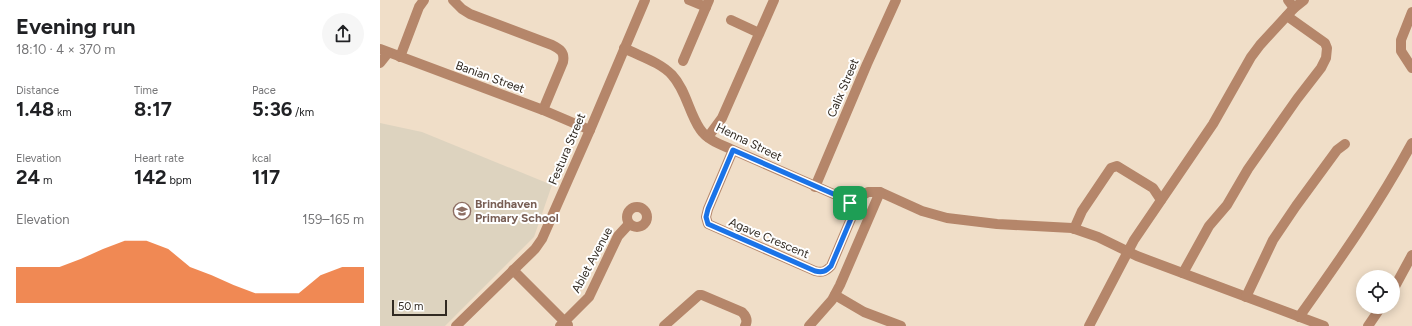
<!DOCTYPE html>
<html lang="en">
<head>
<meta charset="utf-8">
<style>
	body { margin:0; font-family:Figtree,sans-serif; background:#f6f6f6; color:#202124; height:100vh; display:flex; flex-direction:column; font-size:15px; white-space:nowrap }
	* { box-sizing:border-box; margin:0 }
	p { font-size:13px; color:#757577 }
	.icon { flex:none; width:22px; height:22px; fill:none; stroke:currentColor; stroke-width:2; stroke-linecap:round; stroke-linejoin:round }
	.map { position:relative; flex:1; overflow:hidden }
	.sheet { display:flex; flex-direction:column; background:#fff; width:380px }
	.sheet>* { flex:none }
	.tools { position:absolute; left:976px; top:270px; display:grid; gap:8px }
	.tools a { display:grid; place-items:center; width:44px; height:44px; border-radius:50%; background:#fff; box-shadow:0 2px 10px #0003; font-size:20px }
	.scale { position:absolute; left:12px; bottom:10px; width:55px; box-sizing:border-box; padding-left:4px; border:2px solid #312a22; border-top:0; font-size:11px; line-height:14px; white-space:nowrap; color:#312a22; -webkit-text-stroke:3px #fff; paint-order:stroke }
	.pin { position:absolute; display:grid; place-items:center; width:34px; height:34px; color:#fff; margin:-17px; border-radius:8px; box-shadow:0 2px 6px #0006 }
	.round { display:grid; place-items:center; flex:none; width:42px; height:42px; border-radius:21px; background:#f6f6f6 }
	.summary { display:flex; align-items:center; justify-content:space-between; height:68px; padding:0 16px }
	h1 { font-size:22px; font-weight:700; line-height:30px }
	.stats { display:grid; grid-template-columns:repeat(3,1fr); gap:6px; height:68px; padding:4px 16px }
	.stats div { display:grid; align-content:center }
	.stats b { font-size:20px; font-weight:700 }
	.stats small { font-size:11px; font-weight:400 }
	.stats p { font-size:11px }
	.chart { height:112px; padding:8px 16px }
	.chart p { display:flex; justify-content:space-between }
	.chart svg { width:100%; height:72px; margin-top:4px; fill:#ea580c; opacity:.7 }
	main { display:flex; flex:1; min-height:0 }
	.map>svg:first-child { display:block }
	.education { fill:#ddd3bf }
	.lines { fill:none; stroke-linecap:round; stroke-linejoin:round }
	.minor { stroke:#b5866a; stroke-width:10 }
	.route-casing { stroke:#fff; stroke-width:8 }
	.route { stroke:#1a73e8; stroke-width:5 }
	.labels { text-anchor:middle; stroke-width:4; stroke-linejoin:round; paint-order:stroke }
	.street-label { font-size:12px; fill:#312a22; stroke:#fff }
	.education-label { font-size:12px; font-weight:bold; fill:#785e54; stroke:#fff; text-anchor:start }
</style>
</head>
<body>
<main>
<section class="sheet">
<div class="summary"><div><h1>Evening run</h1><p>18:10 · 4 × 370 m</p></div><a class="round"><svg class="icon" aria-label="share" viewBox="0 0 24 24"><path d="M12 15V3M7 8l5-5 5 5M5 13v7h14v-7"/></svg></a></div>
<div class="stats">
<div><p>Distance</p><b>1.48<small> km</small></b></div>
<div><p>Time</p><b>8:17</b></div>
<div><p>Pace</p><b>5:36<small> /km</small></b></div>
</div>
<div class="stats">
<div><p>Elevation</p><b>24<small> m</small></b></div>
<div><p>Heart rate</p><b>142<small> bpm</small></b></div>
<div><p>kcal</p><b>117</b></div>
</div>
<div class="chart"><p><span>Elevation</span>159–165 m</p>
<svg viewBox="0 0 160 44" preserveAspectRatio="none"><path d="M0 44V22L10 22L20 22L30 17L40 11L50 6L60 6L70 11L80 22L90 27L100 33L110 38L120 38L130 38L140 27L150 22L160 22V44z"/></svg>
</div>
</section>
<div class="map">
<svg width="1032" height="326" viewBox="0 0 1032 326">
	<rect width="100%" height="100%" fill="#f0dec8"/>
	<path class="education" d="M0 123 42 132 172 185 154 237 65 326H0Z"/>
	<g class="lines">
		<g class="minor">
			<path d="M73 0 82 9 90 14 172 45C180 49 185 52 183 62L163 110"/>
			<path d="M309 0 326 7"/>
			<path d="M908 0 914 8"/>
			<path d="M1032 12 1021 40V51L1032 68"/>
			<path d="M351 20 379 33"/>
			<path d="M244 48C259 56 280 62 292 75 306 90 309 113 320 129 327 140 342 145 353 150L465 199 470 203 473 208V214L451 266C446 271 443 273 435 271L328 224 326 217 328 209 353 150"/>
			<path d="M0 49 163 110 210 130"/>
			<path d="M20 57 39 7 44 0"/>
			<path d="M303 61 329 0"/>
			<path d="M0 63 8 53"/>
			<path d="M328 137 342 118 394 0"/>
			<path d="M435 187 487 64 516 0"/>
			<path d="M470 203 488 192H500L542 211 567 218 617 224 692 228 718 237 757 256 944 326"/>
			<circle cx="257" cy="217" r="10"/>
			<path d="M694 229 702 211 731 168 737 166 773 188 781 200"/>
			<path d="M133 270 188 325"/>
			<path d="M803 273 829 226 847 205 868 169 917 99 941 68 946 58 947 48 945 43 907 16"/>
			<path d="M1013 290 1032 255"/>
			<path d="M455 295 484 312 521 326"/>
			<path d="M866 297 893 240 916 206 957 150 965 144"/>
			<path d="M919 317C959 261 999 204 1032 143"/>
			<path d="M76 326 155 249 162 239 210 130 265 0"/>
			<path d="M180 326 209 297 238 236 249 224"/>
			<path d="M284 326 319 295H322L362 312C366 316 368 321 365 326"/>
			<path d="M429 326 452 300 460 285 500 192"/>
			<path d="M709 326 754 240 833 124 871 57 880 45 914 8 924 0"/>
			<path d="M988 326 1001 307"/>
		</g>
	</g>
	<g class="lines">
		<defs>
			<path id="route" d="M353 150 465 199C471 203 473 206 473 214L451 266C446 271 443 273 435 271L328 224 326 217 328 209Z"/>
		</defs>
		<use href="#route" class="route-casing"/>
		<use href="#route" class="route"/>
	</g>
	<defs>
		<symbol id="school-ring" viewBox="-11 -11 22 22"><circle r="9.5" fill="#fff" stroke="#8d6e63" stroke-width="1.5"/><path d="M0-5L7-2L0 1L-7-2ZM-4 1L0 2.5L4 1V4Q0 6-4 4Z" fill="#8d6e63"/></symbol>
	</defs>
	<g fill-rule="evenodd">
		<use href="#school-ring" x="72" y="201" width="20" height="20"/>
	</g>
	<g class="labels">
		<g class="street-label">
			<text transform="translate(110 77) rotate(20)" y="4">Banian Street</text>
			<text transform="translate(463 88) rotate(-67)" y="4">Calix Street</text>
			<text transform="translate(369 142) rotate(26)" y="4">Henna Street</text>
			<text transform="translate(187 149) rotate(-67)" y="4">Festura Street</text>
			<text transform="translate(389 238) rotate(23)" y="4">Agave Crescent</text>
			<text transform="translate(212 260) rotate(-62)" y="4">Ablet Avenue</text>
		</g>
		<g class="education-label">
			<text x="95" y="208">Brindhaven<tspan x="95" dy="14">Primary School</tspan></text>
		</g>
	</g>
</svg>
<div class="tools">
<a><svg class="icon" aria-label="locate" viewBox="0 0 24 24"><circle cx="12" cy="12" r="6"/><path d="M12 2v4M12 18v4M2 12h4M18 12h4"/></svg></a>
</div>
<div class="scale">50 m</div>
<div class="pin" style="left:470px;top:203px;background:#1e9e55"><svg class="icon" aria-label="arrive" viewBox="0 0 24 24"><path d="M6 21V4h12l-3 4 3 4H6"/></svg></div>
</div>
</main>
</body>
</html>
